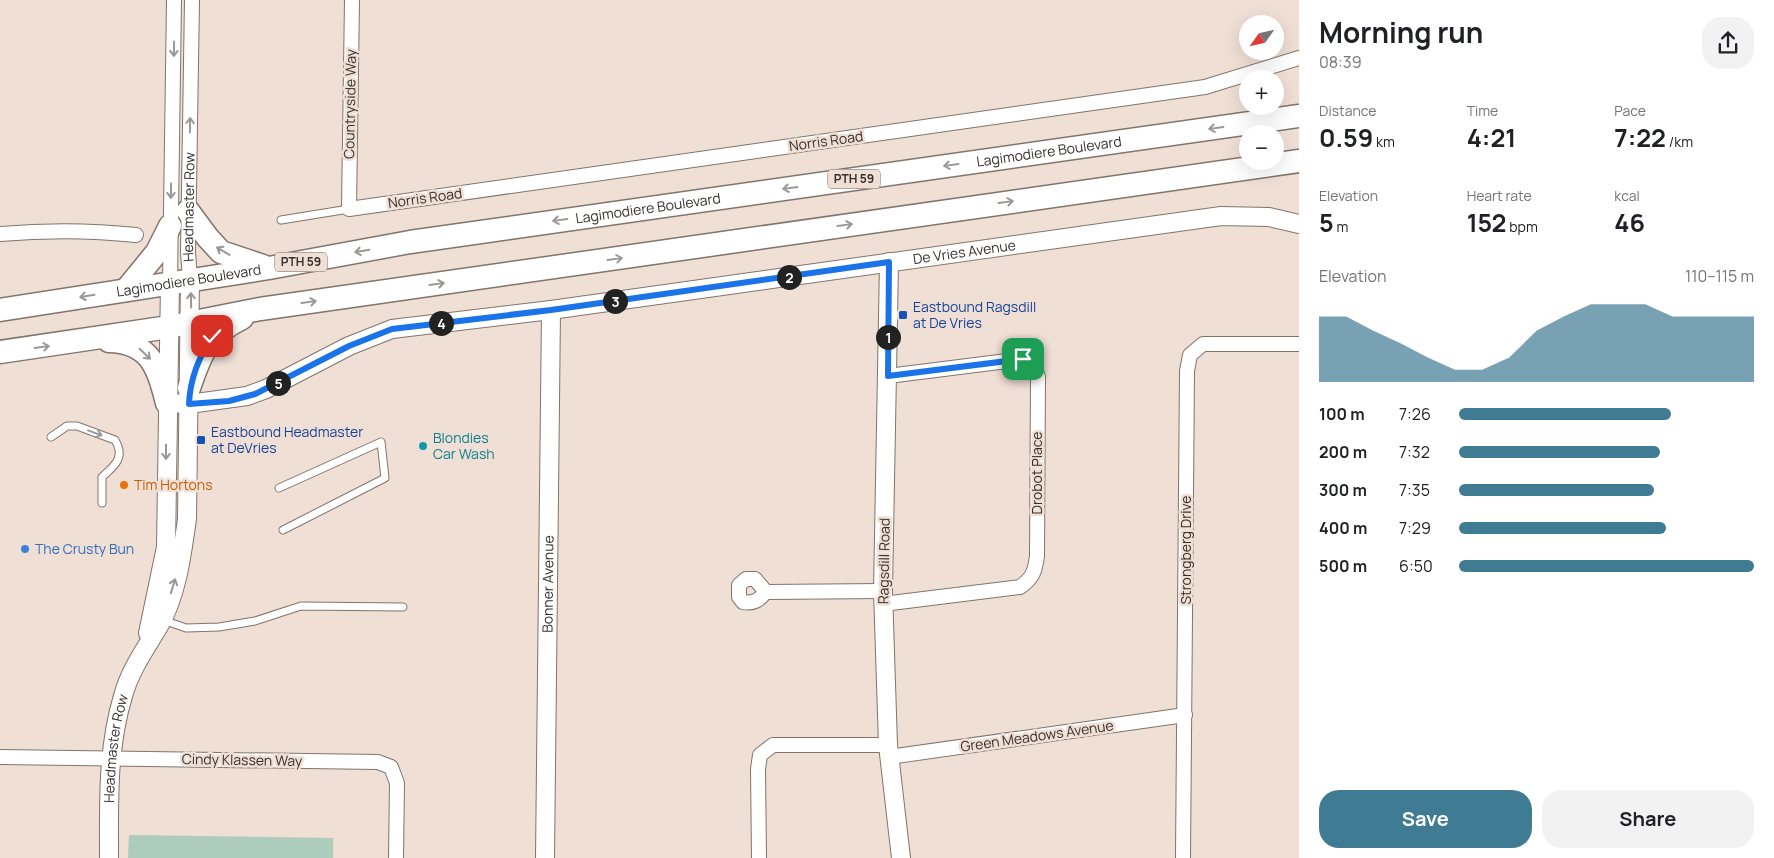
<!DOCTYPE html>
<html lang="en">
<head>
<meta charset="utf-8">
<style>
	body { margin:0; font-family:Manrope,sans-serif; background:#f2f2f2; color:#202124; height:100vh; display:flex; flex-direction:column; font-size:19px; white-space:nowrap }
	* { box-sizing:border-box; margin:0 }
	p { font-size:16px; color:#757577 }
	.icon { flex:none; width:28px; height:28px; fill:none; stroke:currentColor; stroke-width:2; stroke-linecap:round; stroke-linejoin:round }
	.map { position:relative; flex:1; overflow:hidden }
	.panel { display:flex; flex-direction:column; background:#fff; width:475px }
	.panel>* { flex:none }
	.needle { width:32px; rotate:236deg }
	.tools { position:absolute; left:1239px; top:15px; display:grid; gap:10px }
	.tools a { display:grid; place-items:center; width:45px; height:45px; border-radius:50%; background:#fff; box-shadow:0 5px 20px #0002; font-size:25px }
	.pin { position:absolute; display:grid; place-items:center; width:42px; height:42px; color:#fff; margin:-21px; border-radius:10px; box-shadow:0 2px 8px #0006 }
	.km { position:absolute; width:25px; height:25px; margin:-12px; border-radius:50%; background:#222; color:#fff; font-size:14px; line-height:25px; text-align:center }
	.round { display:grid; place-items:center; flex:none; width:52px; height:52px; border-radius:20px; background:#f2f2f2 }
	.headline { display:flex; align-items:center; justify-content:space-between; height:85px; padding:0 20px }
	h1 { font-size:28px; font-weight:700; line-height:38px }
	.metrics { display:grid; grid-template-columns:repeat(3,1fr); gap:8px; height:85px; padding:5px 20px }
	.metrics div { display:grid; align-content:center }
	.metrics b { font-size:25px; font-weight:700 }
	.metrics small { font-size:14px; font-weight:400 }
	.metrics p { font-size:14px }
	.chart { height:140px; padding:10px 20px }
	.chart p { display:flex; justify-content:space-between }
	.chart svg { width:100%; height:90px; margin-top:5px; fill:#3f7b93; opacity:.7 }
	.cta { display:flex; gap:10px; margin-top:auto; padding:10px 20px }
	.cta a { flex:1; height:58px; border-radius:20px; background:#3f7b93; color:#fff; font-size:20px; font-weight:700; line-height:58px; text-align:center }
	.cta a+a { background:#f2f2f2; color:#202124 }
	ul { padding:0 20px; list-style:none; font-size:16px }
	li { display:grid; grid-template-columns:80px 60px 1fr; align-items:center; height:38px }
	li i { height:12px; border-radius:6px; background:#3f7b93 }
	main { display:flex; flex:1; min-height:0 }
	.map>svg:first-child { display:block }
	.green { fill:#aeccbc }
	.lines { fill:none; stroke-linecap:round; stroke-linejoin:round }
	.service-casing { stroke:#82746b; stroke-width:9 }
	.minor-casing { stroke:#82746b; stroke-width:16 }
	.tertiary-casing { stroke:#82746b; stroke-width:20 }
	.primary-casing { stroke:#82746b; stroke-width:25 }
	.service { stroke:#fff; stroke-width:7 }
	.minor { stroke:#fff; stroke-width:14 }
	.tertiary { stroke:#fff; stroke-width:18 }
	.primary { stroke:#fff; stroke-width:22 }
	.oneway { stroke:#9a9896 }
	.route-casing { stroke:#fff; stroke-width:10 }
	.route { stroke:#1a73e8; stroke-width:6 }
	.transit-dot { fill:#1a4fb4; stroke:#efdfd5; stroke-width:2 }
	.culture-dot { fill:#0f9aa8; stroke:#efdfd5; stroke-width:2 }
	.food-dot { fill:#e8710a; stroke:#efdfd5; stroke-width:2 }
	.shop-dot { fill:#3f7fe0; stroke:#efdfd5; stroke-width:2 }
	.labels { text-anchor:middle; stroke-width:5; stroke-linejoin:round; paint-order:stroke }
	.shield { fill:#efdfd5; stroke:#6e645f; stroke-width:1 }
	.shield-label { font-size:12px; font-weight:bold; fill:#36302c }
	.street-label { font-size:14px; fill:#36302c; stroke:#efdfd5 }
	.transit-label { font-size:14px; fill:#164399; stroke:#efdfd5; text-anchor:start }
	.culture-label { font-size:14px; fill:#0d838f; stroke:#efdfd5; text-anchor:start }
	.food-label { font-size:14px; fill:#c56008; stroke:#efdfd5; text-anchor:start }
	.shop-label { font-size:14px; fill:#366cbe; stroke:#efdfd5; text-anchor:start }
</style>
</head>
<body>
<main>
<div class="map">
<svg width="1299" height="858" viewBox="0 0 1299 858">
	<rect width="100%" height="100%" fill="#efdfd5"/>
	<path class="green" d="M129 835 333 838V858H128Z"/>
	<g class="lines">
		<defs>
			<g id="service">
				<path d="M281 220 349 209"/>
				<path d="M51 437 67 426H77L115 440C126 458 114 466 102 477V503"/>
				<path d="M279 488 381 442 385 478 283 530"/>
				<path d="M163 620 186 628 219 627 255 621 301 606 403 607"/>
			</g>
			<g id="minor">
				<path d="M352 0 349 209 1205 87 1299 58"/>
				<path d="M0 234C46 230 90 230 136 235"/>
				<path id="s1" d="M190 279 188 252 192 0"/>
				<path d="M170 283 174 0"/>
				<path d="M766 592 755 579H746L739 585V597L743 602C754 604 759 600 766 592L883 591"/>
				<path d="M883 604 1020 587C1033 578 1035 571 1037 556L1038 377 1034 365 1023 359 888 376"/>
				<path d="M0 757 378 762 391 767 397 783 396 858"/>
				<path d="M889 757 1185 715"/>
				<path d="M759 858 758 769 760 755 773 745H888"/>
				<path d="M1183 858 1187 371 1190 355 1203 344H1299"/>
			</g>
			<g id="tertiary">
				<path d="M889 262 883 591 888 745 901 858"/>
				<path id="s2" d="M167 403 189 404 247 396 266 389 349 346 392 329 551 310 1221 216 1269 217 1299 224"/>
				<path d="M148 633 166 547 170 283"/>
				<path id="s3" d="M109 858C109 803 107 749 123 696 130 670 146 648 159 626 177 595 182 554 187 519L190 279"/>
				<path id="s4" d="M545 858 551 310"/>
			</g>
			<g id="primary">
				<path d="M188 211 208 238 221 252 263 266"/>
				<path d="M126 290 157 252 170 226"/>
				<path id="s5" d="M0 310 269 268 410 242 1299 116"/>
				<path d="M109 341C151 342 158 368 167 403"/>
				<path d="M0 352 169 327 260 309 1299 161"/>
				<path d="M189 388C201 353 207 335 242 318"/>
			</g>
		</defs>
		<use href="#service" class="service-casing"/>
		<use href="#minor" class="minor-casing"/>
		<use href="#tertiary" class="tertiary-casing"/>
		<use href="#primary" class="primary-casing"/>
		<use href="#service" class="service"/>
		<use href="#minor" class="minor"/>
		<use href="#tertiary" class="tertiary"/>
		<use href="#primary" class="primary"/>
	</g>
	<defs><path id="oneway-shaft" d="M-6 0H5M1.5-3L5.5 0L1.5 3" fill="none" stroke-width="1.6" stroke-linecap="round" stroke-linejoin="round" transform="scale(1.25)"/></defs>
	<g class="oneway">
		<use href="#oneway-shaft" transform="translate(174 49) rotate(91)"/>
		<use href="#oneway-shaft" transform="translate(190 125) rotate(-89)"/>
		<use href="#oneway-shaft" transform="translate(1216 128) rotate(172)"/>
		<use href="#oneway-shaft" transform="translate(951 165) rotate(172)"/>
		<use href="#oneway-shaft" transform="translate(790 188) rotate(172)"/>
		<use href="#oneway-shaft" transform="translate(171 191) rotate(91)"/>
		<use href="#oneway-shaft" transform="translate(1006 202) rotate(-8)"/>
		<use href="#oneway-shaft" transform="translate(560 220) rotate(172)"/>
		<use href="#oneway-shaft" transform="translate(845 225) rotate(-8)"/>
		<use href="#oneway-shaft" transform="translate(223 251) rotate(-149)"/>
		<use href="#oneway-shaft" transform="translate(362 251) rotate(170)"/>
		<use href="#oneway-shaft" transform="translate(615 259) rotate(-8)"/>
		<use href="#oneway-shaft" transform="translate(437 284) rotate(-8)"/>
		<use href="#oneway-shaft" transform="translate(87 296) rotate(171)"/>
		<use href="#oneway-shaft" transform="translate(191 300) rotate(-91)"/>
		<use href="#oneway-shaft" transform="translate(309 302) rotate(-8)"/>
		<use href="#oneway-shaft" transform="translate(42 347) rotate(-8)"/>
		<use href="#oneway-shaft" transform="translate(145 354) rotate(44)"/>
		<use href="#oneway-shaft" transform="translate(95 433) rotate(20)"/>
		<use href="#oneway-shaft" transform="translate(166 452) rotate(90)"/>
		<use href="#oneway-shaft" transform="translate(173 586) rotate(-73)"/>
	</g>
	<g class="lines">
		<defs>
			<path id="route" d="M212 336C199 358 190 378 189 404L229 401 255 394 349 346 392 329 551 310 889 262 888 376 1023 359"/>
		</defs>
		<use href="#route" class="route-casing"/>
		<use href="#route" class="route"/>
	</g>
	<g class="transit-dot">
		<rect x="898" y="310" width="10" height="10" rx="2.5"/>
		<rect x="196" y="435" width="10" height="10" rx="2.5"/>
	</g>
	<circle class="culture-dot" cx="423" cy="446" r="5"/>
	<circle class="food-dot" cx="124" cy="485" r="5"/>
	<circle class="shop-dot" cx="25" cy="549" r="5"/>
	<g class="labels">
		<g class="shield">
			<rect x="828" y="169.5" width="52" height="19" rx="4"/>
			<rect x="275" y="252.5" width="52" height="19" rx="4"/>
		</g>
		<g class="shield-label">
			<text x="854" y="183">PTH 59</text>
			<text x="301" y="266">PTH 59</text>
		</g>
		<g class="street-label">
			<text transform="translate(350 104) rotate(-89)" y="5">Countryside Way</text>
			<text transform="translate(826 141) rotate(-8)" y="5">Norris Road</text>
			<text dy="5" stroke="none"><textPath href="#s5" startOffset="1061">Lagimodiere Boulevard</textPath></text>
			<text transform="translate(425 198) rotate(-8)" y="5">Norris Road</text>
			<text dy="5" stroke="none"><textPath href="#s1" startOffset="72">Headmaster Row</textPath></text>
			<text dy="5" stroke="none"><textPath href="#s5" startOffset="656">Lagimodiere Boulevard</textPath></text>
			<text dy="5" stroke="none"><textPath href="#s2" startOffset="818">De Vries Avenue</textPath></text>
			<text dy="5" stroke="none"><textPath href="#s5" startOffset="191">Lagimodiere Boulevard</textPath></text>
			<text transform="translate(1037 473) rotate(-90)" y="5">Drobot Place</text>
			<text transform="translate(1186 550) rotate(-90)" y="5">Strongberg Drive</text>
			<text transform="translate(884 561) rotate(-89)" y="5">Ragsdill Road</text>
			<text dy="5" stroke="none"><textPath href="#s4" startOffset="274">Bonner Avenue</textPath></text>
			<text transform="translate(1037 736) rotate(-8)" y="5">Green Meadows Avenue</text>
			<text dy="5" stroke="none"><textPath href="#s3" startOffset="110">Headmaster Row</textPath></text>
			<text transform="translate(242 760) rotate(1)" y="5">Cindy Klassen Way</text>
		</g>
		<g class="transit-label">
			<text x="913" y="312">Eastbound Ragsdill<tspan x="913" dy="16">at De Vries</tspan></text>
			<text x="211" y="437">Eastbound Headmaster<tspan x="211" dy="16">at DeVries</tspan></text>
		</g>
		<g class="culture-label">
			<text x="433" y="443">Blondies<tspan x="433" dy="16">Car Wash</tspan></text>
		</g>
		<g class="food-label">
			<text x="134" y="490">Tim Hortons</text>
		</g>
		<g class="shop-label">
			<text x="35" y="554">The Crusty Bun</text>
		</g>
	</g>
</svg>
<div class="tools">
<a><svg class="needle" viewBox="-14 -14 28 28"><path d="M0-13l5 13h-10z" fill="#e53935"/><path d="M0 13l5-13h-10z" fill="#757577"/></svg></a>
<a>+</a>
<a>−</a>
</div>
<div class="pin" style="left:1023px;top:359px;background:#1e9e55"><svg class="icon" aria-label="arrive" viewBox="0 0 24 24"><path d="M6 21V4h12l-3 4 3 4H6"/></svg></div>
<div class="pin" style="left:212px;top:336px;background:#d93025"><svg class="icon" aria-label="check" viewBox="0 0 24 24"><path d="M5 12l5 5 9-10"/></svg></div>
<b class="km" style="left:888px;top:337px">1</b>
<b class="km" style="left:789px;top:277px">2</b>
<b class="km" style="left:615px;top:301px">3</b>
<b class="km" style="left:441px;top:323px">4</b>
<b class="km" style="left:278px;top:383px">5</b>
</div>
<section class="panel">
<div class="headline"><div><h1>Morning run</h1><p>08:39</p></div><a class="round"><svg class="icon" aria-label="share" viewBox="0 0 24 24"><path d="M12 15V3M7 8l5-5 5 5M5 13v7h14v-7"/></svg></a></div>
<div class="metrics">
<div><p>Distance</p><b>0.59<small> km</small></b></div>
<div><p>Time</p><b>4:21</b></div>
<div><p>Pace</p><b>7:22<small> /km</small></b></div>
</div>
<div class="metrics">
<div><p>Elevation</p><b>5<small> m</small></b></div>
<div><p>Heart rate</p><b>152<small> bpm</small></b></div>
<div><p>kcal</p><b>46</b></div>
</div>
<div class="chart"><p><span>Elevation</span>110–115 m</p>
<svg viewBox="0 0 160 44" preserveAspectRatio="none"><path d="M0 44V12L10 12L20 19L30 25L40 32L50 38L60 38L70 32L80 19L90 12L100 6L110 6L120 6L130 12L140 12L150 12L160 12V44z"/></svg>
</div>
<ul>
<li><b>100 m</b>7:26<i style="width:72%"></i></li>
<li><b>200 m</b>7:32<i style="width:68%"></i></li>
<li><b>300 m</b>7:35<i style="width:66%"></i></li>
<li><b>400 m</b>7:29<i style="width:70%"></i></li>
<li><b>500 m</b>6:50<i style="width:100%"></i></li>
</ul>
<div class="cta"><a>Save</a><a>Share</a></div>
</section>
</main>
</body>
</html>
